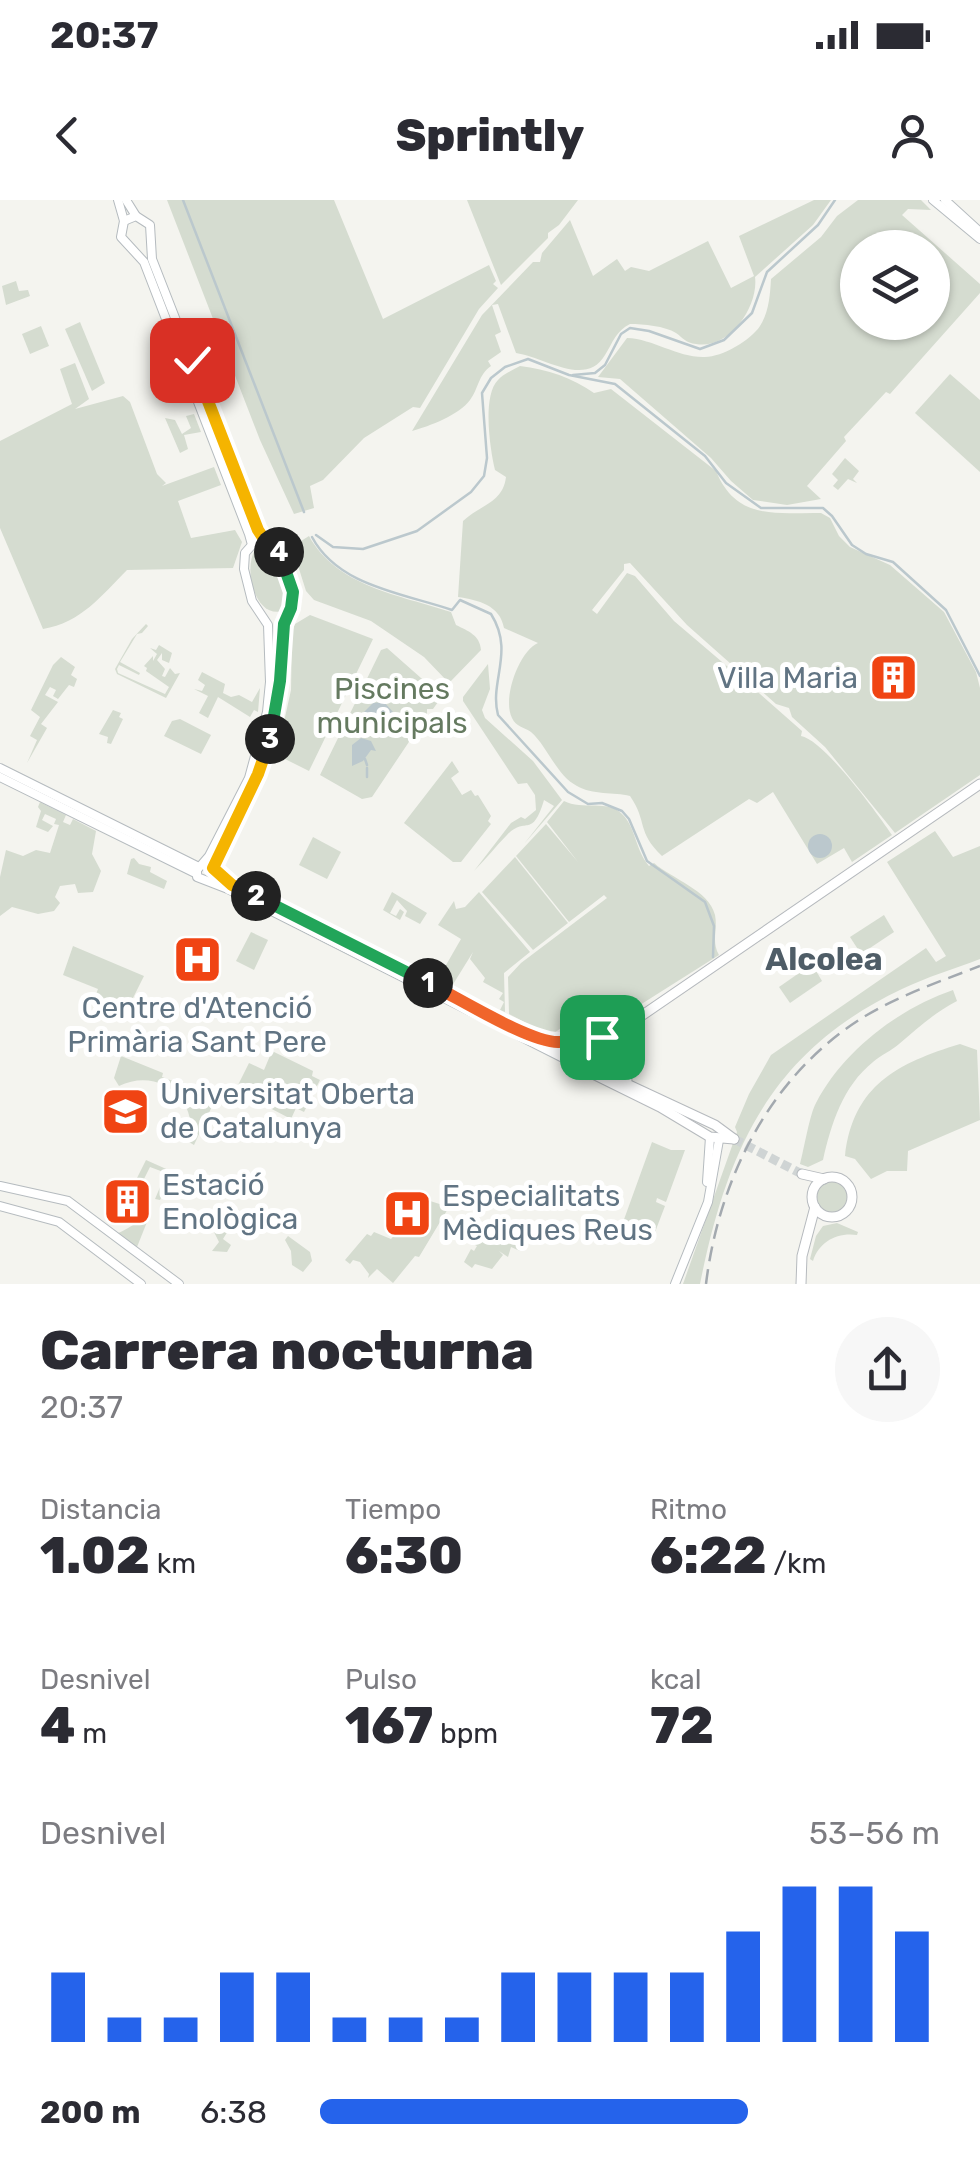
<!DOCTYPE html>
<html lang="es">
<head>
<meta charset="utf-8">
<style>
	body { margin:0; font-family:Rubik,sans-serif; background:#f7f7f7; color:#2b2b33; height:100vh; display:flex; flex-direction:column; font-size:38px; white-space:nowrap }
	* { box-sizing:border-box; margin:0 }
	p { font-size:32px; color:#7c7c81 }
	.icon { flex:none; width:55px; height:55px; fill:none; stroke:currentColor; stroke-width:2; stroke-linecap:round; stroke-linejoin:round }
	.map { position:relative; height:1084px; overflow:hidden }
	.side { display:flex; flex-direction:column; background:#fff; flex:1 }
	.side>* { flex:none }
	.buttons { position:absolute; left:840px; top:30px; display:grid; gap:20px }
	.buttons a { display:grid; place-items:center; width:110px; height:110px; border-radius:50%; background:#fff; box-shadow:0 2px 8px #0004; font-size:50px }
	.pin { position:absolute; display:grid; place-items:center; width:85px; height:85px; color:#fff; margin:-42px; border-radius:20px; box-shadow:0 5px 15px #0006 }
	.km { position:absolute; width:50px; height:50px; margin:-25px; border-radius:50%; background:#222; color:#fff; font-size:28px; line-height:50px; text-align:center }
	.round { display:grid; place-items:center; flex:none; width:105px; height:105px; border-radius:52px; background:#f7f7f7 }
	.headline { display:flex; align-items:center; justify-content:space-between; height:170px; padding:0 40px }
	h1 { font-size:55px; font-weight:800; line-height:75px }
	.metrics { display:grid; grid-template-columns:repeat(3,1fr); gap:15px; height:170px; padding:10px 40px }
	.metrics div { display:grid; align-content:center }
	.metrics b { font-size:50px; font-weight:800 }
	.metrics small { font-size:28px; font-weight:400 }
	.metrics p { font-size:28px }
	.chart { height:280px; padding:20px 40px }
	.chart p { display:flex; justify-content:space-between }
	.chart svg { width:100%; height:180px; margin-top:10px; stroke:#2563eb; stroke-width:6 }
	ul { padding:0 40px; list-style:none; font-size:32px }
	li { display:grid; grid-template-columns:160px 120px 1fr; align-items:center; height:75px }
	li i { height:25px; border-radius:12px; background:#2563eb }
	.status { display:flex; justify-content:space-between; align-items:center; height:70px; padding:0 50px; background:#fff; direction:ltr }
	.status svg { height:28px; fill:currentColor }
	header { display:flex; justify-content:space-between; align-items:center; height:130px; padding:0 40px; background:#fff; font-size:45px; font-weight:800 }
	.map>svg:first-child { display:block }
	.green { fill:#d5dcd0; fill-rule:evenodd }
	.water { fill:#bbc8cd }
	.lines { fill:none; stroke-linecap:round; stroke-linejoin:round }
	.stream { stroke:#bbc8cd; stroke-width:2.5 }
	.primary-tunnel { stroke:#cfd4d4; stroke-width:9; stroke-dasharray:9 4.5; stroke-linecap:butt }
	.secondary-casing { stroke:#b5bbbf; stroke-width:10 }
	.primary-casing { stroke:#b6babe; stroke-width:11 }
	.secondary { stroke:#fff; stroke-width:8 }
	.primary { stroke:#fff; stroke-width:9 }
	.rail { stroke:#a3a9af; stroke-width:2.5; stroke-dasharray:15 8; stroke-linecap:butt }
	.split-1-casing { stroke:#fff; stroke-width:20 }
	.split-2-casing { stroke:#fff; stroke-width:20 }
	.split-3-casing { stroke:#fff; stroke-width:20 }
	.split-4-casing { stroke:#fff; stroke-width:20 }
	.split-5-casing { stroke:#fff; stroke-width:20 }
	.split-1 { stroke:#f0652b; stroke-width:12 }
	.split-2 { stroke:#22a559; stroke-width:12 }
	.split-3 { stroke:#f5b400; stroke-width:12 }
	.split-4 { stroke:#22a559; stroke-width:12 }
	.split-5 { stroke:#f5b400; stroke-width:12 }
	.labels { text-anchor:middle; stroke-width:10; stroke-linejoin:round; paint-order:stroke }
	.poi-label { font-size:30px; fill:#617483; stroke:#fff; text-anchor:start }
	.park-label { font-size:30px; fill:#657a60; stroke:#fff }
	.neighbourhood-label { font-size:32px; font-weight:bold; fill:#4f5d67; stroke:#fff }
</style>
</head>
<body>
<div class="status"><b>20:37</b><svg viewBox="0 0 49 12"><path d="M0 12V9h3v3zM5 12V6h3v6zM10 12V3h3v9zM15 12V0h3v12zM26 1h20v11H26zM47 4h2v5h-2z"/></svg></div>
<header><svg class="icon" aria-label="back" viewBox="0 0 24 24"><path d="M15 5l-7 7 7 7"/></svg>Sprintly<svg class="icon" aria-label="person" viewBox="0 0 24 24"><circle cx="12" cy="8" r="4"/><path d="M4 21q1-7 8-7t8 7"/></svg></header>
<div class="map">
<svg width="980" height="1084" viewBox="0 0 980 1084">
	<rect width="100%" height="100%" fill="#f4f4ef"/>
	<g class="green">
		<path d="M167 0H334L383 119 489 65 496 81 493 84 498 88 479 109 420 208 413 207 364 238 323 280 310 286 314 308 294 314 260 240Z"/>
		<path d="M467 0H578L559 25 548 33V38L501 85Z"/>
		<path d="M814 0H831L813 25 755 77C759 106 729 150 696 144 686 143 683 138 676 133 665 126 643 124 630 124 616 131 613 142 605 155 586 188 544 157 516 153L498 104 492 105 501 132 495 135 501 152 488 161 491 166C478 175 479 188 470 200 459 215 430 226 412 231L482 115 533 62H540L542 53 570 20 593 76 617 59 625 71 631 67 649 71 708 41 731 88 754 76 739 36Z"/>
		<path d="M858 0H921L931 10 908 9 902 15 980 84V93L890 194 886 192 844 237 846 241 807 286 821 299 787 305 753 300 731 281 711 258 620 179 598 177 627 138C654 139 678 158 705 157 722 157 751 140 760 126 769 112 770 95 771 79L821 37 837 16ZM858 48H932V122H858Z"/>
		<path d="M16 81 19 91 28 90 30 96 6 105 2 86Z"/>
		<path d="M80 122 105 183 92 191 65 129Z"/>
		<path d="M41 126 49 146 30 154 22 134Z"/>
		<path d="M75 163 89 199 75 209 123 196 130 202 157 274 166 283 162 286 214 267 221 285 178 301 191 338 235 330 242 342 233 368 127 370C102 395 81 423 43 429L0 328V241L72 204 60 169Z"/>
		<path d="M520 166C547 169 573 178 594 193L611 189 716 271C737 322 778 312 821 313L830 318 839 336 850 347 890 365 944 412 976 472 980 488V575L895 633 825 547 792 517 789 508 776 504 687 425 630 363 624 364V370L592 410 597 414 627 373 635 376 674 421 728 467 724 472 727 474 734 471 802 531 801 536C824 540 877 613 892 635L852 662 844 648 817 664 773 592 757 603 749 599 662 656C636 631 648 622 630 596 614 592 592 595 577 586 556 575 548 547 531 532 524 527 516 527 512 518 502 499 519 451 538 443L504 428C500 405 478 400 458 397L463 321C480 305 503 303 506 277L495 270C490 249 482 196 498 180 503 174 513 170 520 166Z"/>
		<path d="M950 174 980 200V272L915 213Z"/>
		<path d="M194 214 201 232 184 235 188 249 180 253 165 218 175 220 182 234 191 228 186 216Z"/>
		<path d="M845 258 859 271 853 279 857 283 848 279 838 290 833 286 838 280 832 274Z"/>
		<path d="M309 336C337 387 400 395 451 412L456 425C468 431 480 435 481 450L449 483 424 457 371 421 314 400 306 391 294 353 301 341Z"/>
		<path d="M265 348C284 359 292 391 283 411 255 419 243 369 255 350Z"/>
		<path d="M310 415 373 439 309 571 279 556 278 549 291 490 292 432 295 424Z"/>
		<path d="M146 424 148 426 142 433 137 434 120 462 140 473 139 475 119 465 117 469 118 473 165 494 169 487 146 471 147 468 144 466 153 456V461L157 454 150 448 156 450 159 445 172 453 169 463 162 460V453L157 460 165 469 162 476 165 477 170 468 175 474 180 473 166 498 117 474 115 469 132 439Z"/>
		<path d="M387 448 438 493V502L433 509H427V515L372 597 362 599 320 575 381 450Z"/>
		<path d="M61 457 75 467 71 475 77 479 74 487 69 485 58 499 53 496 56 490 50 487 45 495 58 502 41 524 47 528 27 563 37 540 30 536 40 517 31 510 53 465Z"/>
		<path d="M488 464 490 489 482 510 485 518 533 561 562 600 524 644 554 606 544 600C532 640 526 615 507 635 496 646 486 659 474 671L511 623 521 617 525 619 536 610 535 595 527 583 518 584 463 501V497Z"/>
		<path d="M202 472 225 484 223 493 231 497 239 495 252 502 260 488 258 512 254 510 250 517 218 497 208 518 199 513 208 496 194 489 202 491 205 485 198 480Z"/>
		<path d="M113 510 121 513 119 517 123 519 111 544 107 543 108 537 99 534Z"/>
		<path d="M180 519 211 535 201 554 164 536 172 521Z"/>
		<path d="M452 561 459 572 451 578 462 595 471 590 475 596 478 595 491 616 488 621 491 624 461 662H453L404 623Z"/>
		<path d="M564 601C582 611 609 598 624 616 636 630 636 651 649 666L654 663C672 679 709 690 715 715 718 729 711 742 719 755L613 822C588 811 571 818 551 836L509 814 508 777 521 763 607 698 604 695 569 722 516 656 546 624 578 662 547 622Z"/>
		<path d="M40 602 66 615 63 622 70 625 73 619 96 631 92 654 101 671 93 692 78 693 75 684 60 686 55 697 60 703 54 711 38 714 12 707 0 716V677L6 650 23 656 36 650 50 653 59 625 54 624 56 619 45 614 42 620 53 626 48 632 36 627 41 611 38 607Z"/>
		<path d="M935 631 953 657 980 646V759C954 769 927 777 902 789 771 851 727 949 700 1084H683L737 932 735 927 749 894 771 855 926 748 936 762 946 756 887 662Z"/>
		<path d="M313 637 341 652 327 679 299 665Z"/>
		<path d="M515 657 568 723 533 750 482 692Z"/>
		<path d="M134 658 139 664 151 667 150 672 167 681 164 689 127 674 131 659Z"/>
		<path d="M392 692 427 713 420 724 405 716 407 711 397 700 390 713 396 716 400 709 404 712 400 720 383 710Z"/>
		<path d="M479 692 530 752 504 773 505 812 500 810 504 802 499 799 503 793 483 782 485 778 470 759 473 752 452 786 438 779 461 739 438 725 454 701 456 709 465 707Z"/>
		<path d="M884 715 894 732 861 754 850 737Z"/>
		<path d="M251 732 268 740 254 770 236 761Z"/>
		<path d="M73 746 144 776 131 802 119 797 114 808 93 802 98 789 63 775Z"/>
		<path d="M812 764 822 781 790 803 779 787Z"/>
		<path d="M953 790 957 801C934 813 919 827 899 844 891 851 881 855 873 862 843 886 831 924 823 960L808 967 800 964C804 949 810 913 816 903 843 851 898 809 953 790Z"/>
		<circle cx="589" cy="852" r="14"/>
		<path d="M960 844 977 850 980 920 908 951 907 971H887L871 979 855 959 845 956C853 885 898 863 960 844Z"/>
		<path d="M272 851 313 871 312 876 320 880 304 912 296 908 291 919 239 892 237 887 249 863 264 870Z"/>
		<path d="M121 856 163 873 162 877 173 881 175 878 215 900 194 945 189 942C200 898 158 867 119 886L114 878Z"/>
		<path d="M652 942 671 950H685L666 1002 657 998 656 1002 665 1006 652 1040 644 1033 622 1025Z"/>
		<path d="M146 960 173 972 160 1000 155 999 166 973 150 967 136 995 130 992Z"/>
		<circle cx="833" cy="997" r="16"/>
		<path d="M427 1000 449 1007 419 1057 415 1056 393 1083 377 1069 368 1078 369 1074 360 1062 353 1060 350 1064 345 1060 367 1034 371 1036 374 1032 391 1039Z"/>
		<path d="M151 1012 137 1047 118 1033C125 1031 146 1017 151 1012Z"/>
		<path d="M221 1019 231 1026 223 1039 231 1045 227 1052 212 1051 219 1042 212 1028Z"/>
		<path d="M837 1023 858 1032 857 1035C837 1032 819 1042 813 1061L810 1059 816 1036 823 1026Z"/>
		<path d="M517 1029 527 1032 520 1051 511 1047 508 1057 499 1051 503 1055 492 1069 475 1064 472 1068 464 1062 471 1049 474 1051 477 1046 473 1044 474 1035 510 1044Z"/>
		<path d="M288 1036 310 1052 312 1061 303 1072 292 1065 291 1051 285 1040Z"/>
	</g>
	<g class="water">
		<path d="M384 502 393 512 382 526V534L387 536H362L360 533 363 526 362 514 373 503Z"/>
		<path d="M361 538 371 541 376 551 371 550 363 561 352 566V545Z"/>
		<circle cx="820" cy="646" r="12"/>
	</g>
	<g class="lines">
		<g class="stream">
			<path d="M183 0 304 312"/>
			<path d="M573 175 595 173 605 165 621 134 630 128 649 131 700 149 724 140 752 113 767 72 818 25 835 0"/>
			<path d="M316 335 333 347 363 349 417 331 471 292 484 276 487 258 482 193 491 178 505 167 528 159 569 175 615 184 705 256 726 283 761 308H823L832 316 852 345 866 354 893 362 946 410 980 476"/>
			<path d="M312 337C338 386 402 393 452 410L460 400 491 414C515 452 489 481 498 515L568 592 588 604 602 603 622 611 629 619 647 661 705 702 714 726 713 757"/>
			<path d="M365 559 367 565"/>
			<path d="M367 577V568"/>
		</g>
		<path class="primary-tunnel" d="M734 939 802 974"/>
		<defs>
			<g id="secondary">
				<path d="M118 0 124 21 121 37 144 62 249 334 252 345 245 353 244 369 252 401 268 425 270 482 267 512 249 578 209 656 197 670V677L228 689 571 862"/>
				<path d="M126 0 136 16"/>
				<path d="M933 0 980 39"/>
				<path d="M945 0 980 32"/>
				<path d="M124 21 136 16 150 25 152 59 258 330C269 347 281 351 289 373 299 399 284 409 283 432 280 472 279 509 268 547 255 590 231 628 213 667"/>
				<path d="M0 568 199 667"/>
				<path d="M0 577 197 674"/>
				<path d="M211 666 233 685 537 838 560 842 572 841"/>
				<path d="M707 982 710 937"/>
				<path d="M0 986 68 1001 179 1084"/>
				<path d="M0 1006 59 1022 141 1084"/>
				<path d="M675 1084 708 1002 719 940"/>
			</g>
			<g id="primary">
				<circle cx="589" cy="852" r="20"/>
				<path d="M600 835 616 832 631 823 980 584"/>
				<path d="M623 840C614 854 616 867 627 880"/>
				<path d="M609 850 628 832"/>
				<path d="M607 862 618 878 627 884 715 925 734 939"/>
				<path d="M589 872 660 907 710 937 734 939"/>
				<path d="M802 974 824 979"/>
				<circle cx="832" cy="997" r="20"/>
				<path d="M801 1084 802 1056 815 1007"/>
			</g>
		</defs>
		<use href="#secondary" class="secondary-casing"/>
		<use href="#primary" class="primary-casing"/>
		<use href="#secondary" class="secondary"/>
		<use href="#primary" class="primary"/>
		<path class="rail" d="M706 1084C719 977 772 872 867 815 903 794 941 781 980 766"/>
	</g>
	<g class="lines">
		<defs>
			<path id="split-1" d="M428 783C457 797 530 843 559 842 571 842 577 835 588 832L602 837"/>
			<path id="split-2" d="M256 696 428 783"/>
			<path id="split-3" d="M256 696 232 685 213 668 258 574 270 539"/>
			<path id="split-4" d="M270 539 280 481 284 424 291 408 293 392 279 352"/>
			<path id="split-5" d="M192 160 258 330 266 342 279 352"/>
		</defs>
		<use href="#split-1" class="split-1-casing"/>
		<use href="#split-2" class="split-2-casing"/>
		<use href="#split-3" class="split-3-casing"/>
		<use href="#split-4" class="split-4-casing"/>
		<use href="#split-5" class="split-5-casing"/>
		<use href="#split-1" class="split-1"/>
		<use href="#split-2" class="split-2"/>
		<use href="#split-3" class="split-3"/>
		<use href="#split-4" class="split-4"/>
		<use href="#split-5" class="split-5"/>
	</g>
	<defs>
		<symbol id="building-square" viewBox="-11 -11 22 22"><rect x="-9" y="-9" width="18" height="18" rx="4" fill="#f04413" stroke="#fff"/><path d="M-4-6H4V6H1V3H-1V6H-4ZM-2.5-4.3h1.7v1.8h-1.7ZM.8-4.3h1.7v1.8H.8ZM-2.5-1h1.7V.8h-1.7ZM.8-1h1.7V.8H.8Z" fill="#fff"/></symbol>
		<symbol id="hospital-square" viewBox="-11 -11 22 22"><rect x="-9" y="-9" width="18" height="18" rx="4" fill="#f04413" stroke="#fff"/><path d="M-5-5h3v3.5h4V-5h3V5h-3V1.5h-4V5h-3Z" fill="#fff"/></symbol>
		<symbol id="university-square" viewBox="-11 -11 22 22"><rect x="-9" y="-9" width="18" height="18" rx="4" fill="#f04413" stroke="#fff"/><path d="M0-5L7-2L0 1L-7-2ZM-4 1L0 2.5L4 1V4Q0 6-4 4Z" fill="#fff"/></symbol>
	</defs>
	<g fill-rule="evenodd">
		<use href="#building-square" x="866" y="450" width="55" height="55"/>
		<use href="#hospital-square" x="170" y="732" width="55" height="55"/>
		<use href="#university-square" x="98" y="884" width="55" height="55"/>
		<use href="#building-square" x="100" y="974" width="55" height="55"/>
		<use href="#hospital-square" x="380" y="986" width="55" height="55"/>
	</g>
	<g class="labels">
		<g class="poi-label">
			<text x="858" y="488" text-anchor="end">Villa Maria</text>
			<text x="197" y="818" text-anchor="middle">Centre d'Atenció<tspan x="197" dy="34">Primària Sant Pere</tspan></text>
			<text x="160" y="904">Universitat Oberta<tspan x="160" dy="34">de Catalunya</tspan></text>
			<text x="162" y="995">Estació<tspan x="162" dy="34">Enològica</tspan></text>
			<text x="442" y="1006">Especialitats<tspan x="442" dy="34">Mèdiques Reus</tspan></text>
		</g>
		<g class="park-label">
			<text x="392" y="499">Piscines<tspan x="392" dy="34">municipals</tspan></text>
		</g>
		<g class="neighbourhood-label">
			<text x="824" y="770">Alcolea</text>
		</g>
	</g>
</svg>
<div class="buttons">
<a><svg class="icon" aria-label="layers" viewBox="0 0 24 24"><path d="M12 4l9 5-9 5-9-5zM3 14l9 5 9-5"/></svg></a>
</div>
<div class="pin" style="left:602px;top:837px;background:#1e9e55"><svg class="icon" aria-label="arrive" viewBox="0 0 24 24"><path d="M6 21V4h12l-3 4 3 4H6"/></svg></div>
<div class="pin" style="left:192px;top:160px;background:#d93025"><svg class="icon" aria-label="check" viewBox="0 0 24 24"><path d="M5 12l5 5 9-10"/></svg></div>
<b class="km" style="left:428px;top:783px">1</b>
<b class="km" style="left:256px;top:696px">2</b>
<b class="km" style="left:270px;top:539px">3</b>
<b class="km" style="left:279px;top:352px">4</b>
</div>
<section class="side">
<div class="headline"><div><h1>Carrera nocturna</h1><p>20:37</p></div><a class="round"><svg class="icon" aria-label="share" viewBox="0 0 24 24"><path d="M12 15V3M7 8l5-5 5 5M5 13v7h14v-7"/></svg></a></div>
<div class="metrics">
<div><p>Distancia</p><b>1.02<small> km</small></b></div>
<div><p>Tiempo</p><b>6:30</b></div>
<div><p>Ritmo</p><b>6:22<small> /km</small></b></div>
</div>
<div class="metrics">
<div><p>Desnivel</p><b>4<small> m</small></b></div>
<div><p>Pulso</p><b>167<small> bpm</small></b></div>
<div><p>kcal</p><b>72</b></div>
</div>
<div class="chart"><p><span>Desnivel</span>53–56 m</p>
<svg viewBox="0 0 160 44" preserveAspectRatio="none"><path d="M5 44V27M15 44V38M25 44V38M35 44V27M45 44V27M55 44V38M65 44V38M75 44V38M85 44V27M95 44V27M105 44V27M115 44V27M125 44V17M135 44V6M145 44V6M155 44V17"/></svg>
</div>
<ul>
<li><b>200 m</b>6:38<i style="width:69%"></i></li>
</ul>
</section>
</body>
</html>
